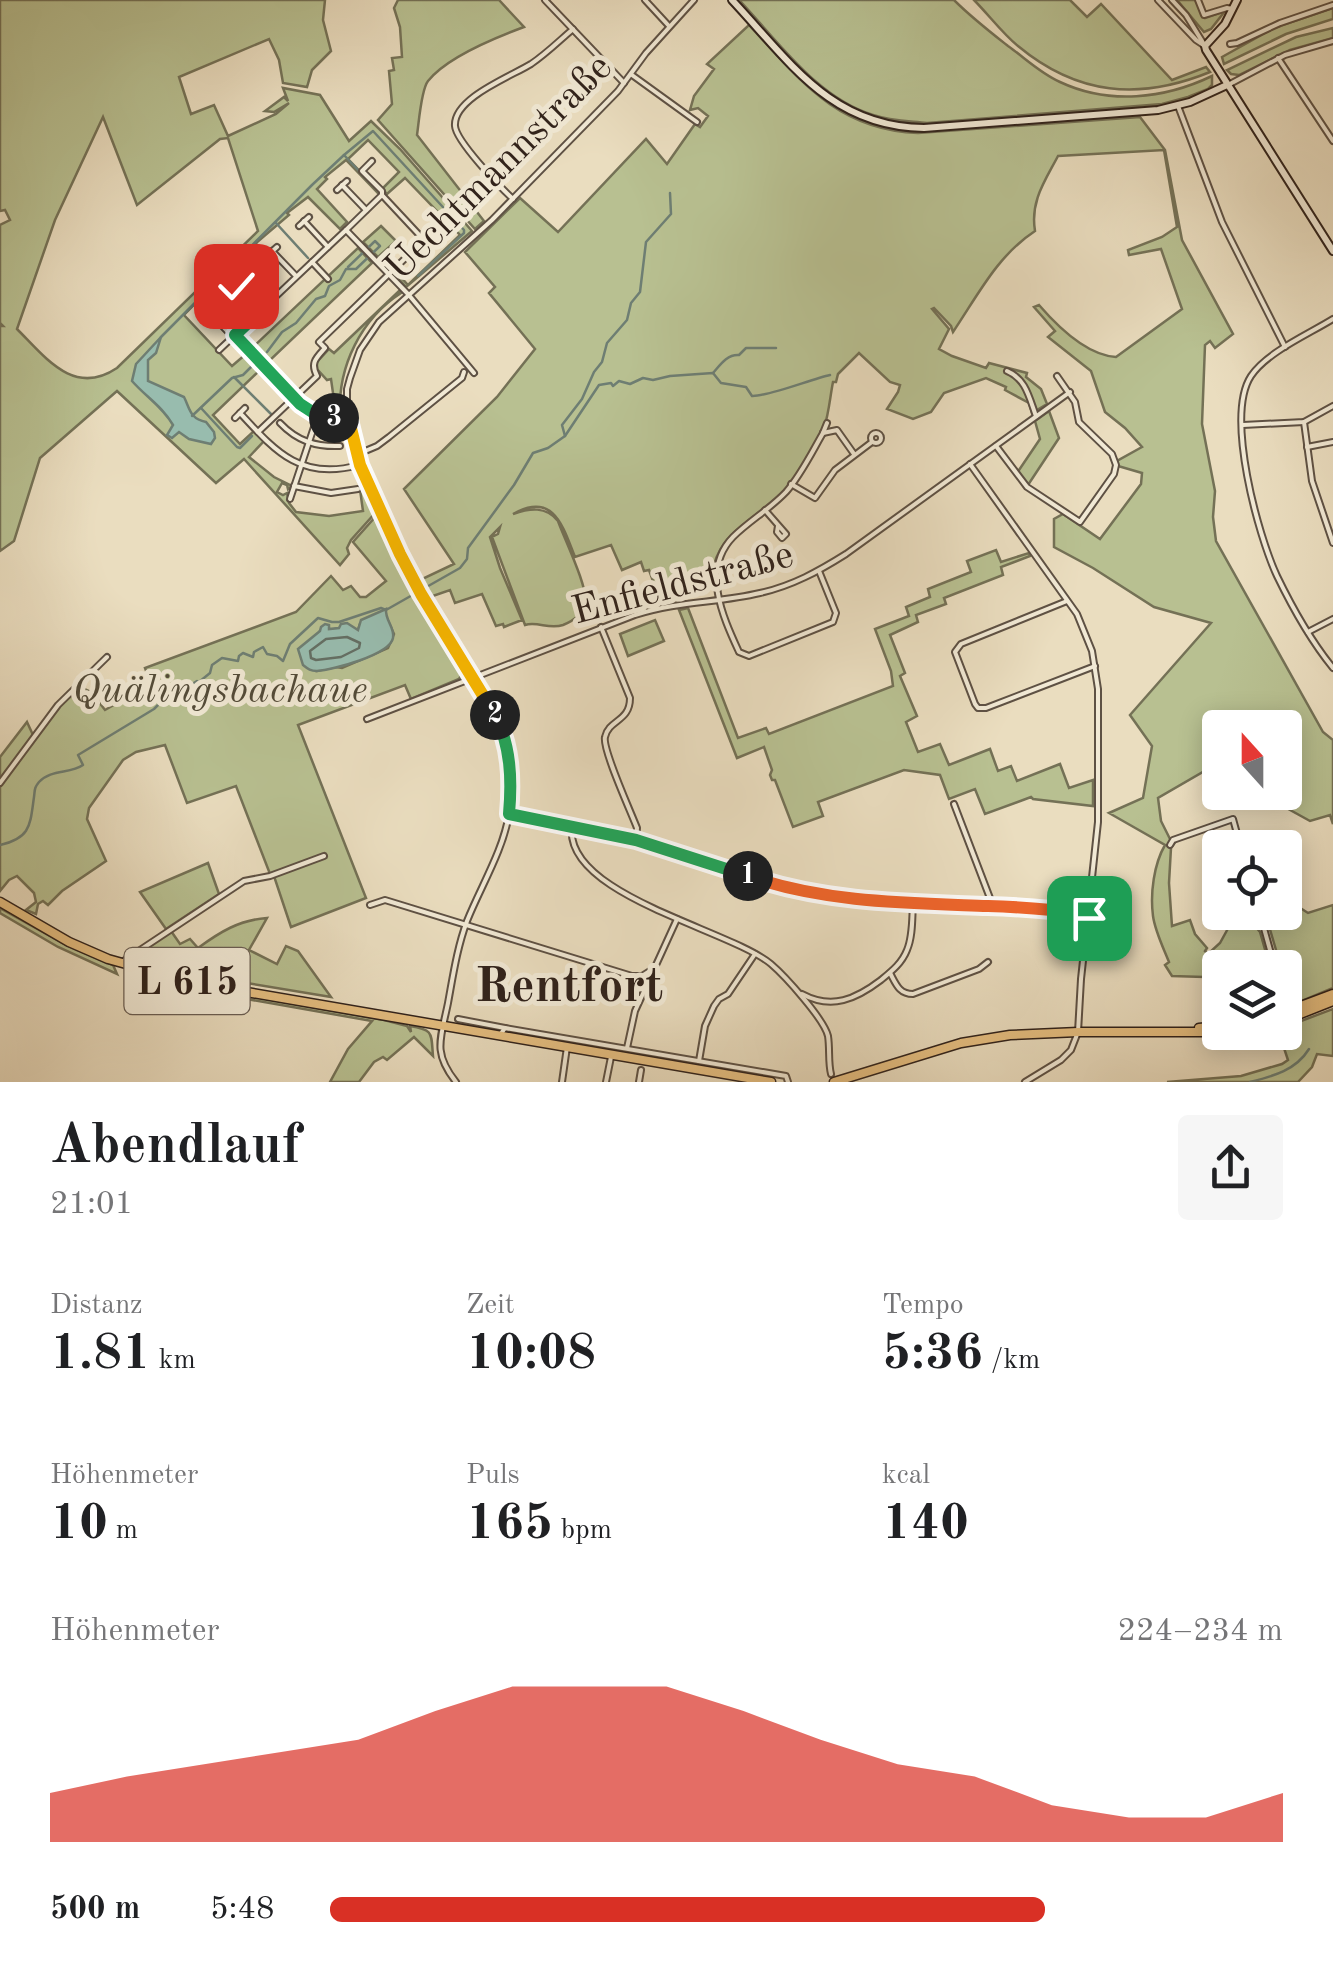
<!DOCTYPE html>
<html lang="de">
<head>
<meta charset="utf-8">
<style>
	body { margin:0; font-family:"Old Standard TT",serif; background:#f6f6f6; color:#202124; height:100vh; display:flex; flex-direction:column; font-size:38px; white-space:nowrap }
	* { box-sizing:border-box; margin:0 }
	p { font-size:32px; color:#757577 }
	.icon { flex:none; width:55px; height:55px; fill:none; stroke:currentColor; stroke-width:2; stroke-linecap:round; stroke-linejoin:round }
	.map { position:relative; height:1082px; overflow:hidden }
	.panel { display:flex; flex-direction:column; background:#fff; flex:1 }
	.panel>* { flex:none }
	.needle { width:65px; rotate:339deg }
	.tools { position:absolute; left:1202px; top:710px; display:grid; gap:20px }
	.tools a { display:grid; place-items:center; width:100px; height:100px; border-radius:10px; background:#fff; box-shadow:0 5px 25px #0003; font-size:50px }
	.pin { position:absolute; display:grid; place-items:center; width:85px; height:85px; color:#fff; margin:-42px; border-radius:20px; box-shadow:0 5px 15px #0006 }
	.km { position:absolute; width:50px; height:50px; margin:-25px; border-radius:50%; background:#222; color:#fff; font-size:28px; line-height:50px; text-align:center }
	.round { display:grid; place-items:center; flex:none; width:105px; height:105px; border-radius:10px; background:#f6f6f6 }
	.overview { display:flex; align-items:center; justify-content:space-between; height:170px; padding:0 50px }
	h1 { font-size:55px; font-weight:800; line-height:75px }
	.metrics { display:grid; grid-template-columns:repeat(3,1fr); gap:15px; height:170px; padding:10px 50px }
	.metrics div { display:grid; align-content:center }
	.metrics b { font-size:50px; font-weight:800 }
	.metrics small { font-size:28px; font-weight:400 }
	.metrics p { font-size:28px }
	.chart { height:280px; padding:20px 50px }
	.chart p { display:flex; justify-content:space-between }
	.chart svg { width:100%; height:180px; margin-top:10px; fill:#d93025; opacity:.7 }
	ul { padding:0 50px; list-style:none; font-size:32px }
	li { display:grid; grid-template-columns:160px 120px 1fr; align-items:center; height:75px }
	li i { height:25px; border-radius:12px; background:#d93025 }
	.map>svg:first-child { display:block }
	.green { fill:#b8c091; stroke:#747156; stroke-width:2.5; fill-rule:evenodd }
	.water { fill:#98bcae; stroke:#6e7e73; stroke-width:2.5 }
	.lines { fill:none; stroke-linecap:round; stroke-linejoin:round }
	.shore { stroke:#646f64; stroke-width:2.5 }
	.stream { stroke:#6e7e73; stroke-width:2.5 }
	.street-casing { stroke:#5e5144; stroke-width:8 }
	.secondary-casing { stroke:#30221b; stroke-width:10 }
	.primary-casing { stroke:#30221b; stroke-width:11 }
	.street { stroke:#f1e9d5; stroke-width:4 }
	.secondary { stroke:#f1e9d5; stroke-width:6 }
	.primary { stroke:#e5be80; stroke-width:8 }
	.split-1-casing { stroke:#fff; stroke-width:20 }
	.split-2-casing { stroke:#fff; stroke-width:20 }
	.split-3-casing { stroke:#fff; stroke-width:20 }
	.split-4-casing { stroke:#fff; stroke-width:20 }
	.split-1 { stroke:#f0652b; stroke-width:12 }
	.split-2 { stroke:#22a559; stroke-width:12 }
	.split-3 { stroke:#f5b400; stroke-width:12 }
	.split-4 { stroke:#22a559; stroke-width:12 }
	.labels { text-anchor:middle; stroke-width:10; stroke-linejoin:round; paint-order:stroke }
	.shield { fill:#f1e9d5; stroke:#6a5e53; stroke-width:2.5 }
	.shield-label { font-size:38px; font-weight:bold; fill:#30221b }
	.street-label { font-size:40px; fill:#30221b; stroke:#f1e9d5 }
	.park-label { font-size:40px; font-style:italic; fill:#524a38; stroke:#f1e9d5 }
	.district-label { font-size:50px; font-weight:bold; fill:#30221b; stroke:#f1e9d5 }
</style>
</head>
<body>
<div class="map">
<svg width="1333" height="1082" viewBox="0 0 1333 1082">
	<rect width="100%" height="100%" fill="#eaddbf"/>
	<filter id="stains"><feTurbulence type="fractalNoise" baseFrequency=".002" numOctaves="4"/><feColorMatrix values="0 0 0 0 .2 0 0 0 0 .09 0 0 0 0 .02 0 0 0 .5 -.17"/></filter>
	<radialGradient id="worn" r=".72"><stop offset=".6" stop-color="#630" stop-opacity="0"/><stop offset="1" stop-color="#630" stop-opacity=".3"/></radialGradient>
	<g class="green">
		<path d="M0 0H325L323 20 331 51 312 70 307 87 283 83 279 60 269 39 179 77 191 114 214 105 228 136 276 114 289 103 274 112 265 111 284 97 288 101 283 88 320 95 349 141 371 121 400 149 472 231 406 287 396 276 397 273 408 285 460 235 405 178 387 194 382 189 399 172 368 140 348 159 379 191 378 193 346 160 325 177 327 179 317 189 347 222 340 229 308 197 287 213 289 215 256 243 257 246 247 255 277 288 276 289 245 257 235 266 233 265 184 315 232 366 246 354 261 369 213 415 240 444 254 431 264 441 249 457 274 477 292 486 288 489 287 485 282 483 277 492 283 495 287 493 289 503 296 512 329 516 363 511 357 468 376 512 351 540 347 548 349 554 340 565 244 459 216 483 117 391 40 458 14 541 0 551V326H3L0 323V225L10 220 5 210 0 211ZM103 117 137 205 220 139 228 138 258 231 117 368C74 397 46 358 17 329L55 220Z"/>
		<path d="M398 0H499L524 27C497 37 447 57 428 81 421 90 419 122 417 135L484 221 475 229 378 120 392 104 389 71 394 70 392 58 402 57 400 27 394 8Z"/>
		<path d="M739 0H954C971 17 989 31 1008 46 1025 58 1040 73 1060 82 1109 105 1164 99 1212 76V85L1208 89 1188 97 1162 104 927 123C909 121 891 121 873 115 817 98 778 41 739 0Z"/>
		<path d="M974 0H1070L1087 17 1101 4 1172 80 1206 67 1210 72C1139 101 1077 95 1018 46 1002 33 989 15 974 0Z"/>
		<path d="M1177 0H1196L1202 15 1205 18 1225 11 1211 29 1204 32Z"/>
		<path d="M1333 8V19L1286 34 1224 64 1222 57 1274 28Z"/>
		<path d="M749 25C800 80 837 130 918 133L1140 117 1165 150 1182 240 1233 334 1215 348 1210 341 1205 345 1202 424 1215 491 1213 517 1216 541 1323 732 1333 740V824L1330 815 1310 821 1283 806 1271 793 1285 792V728H1220V762L1158 798 1161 821 1170 839 1176 841 1171 848 1169 883 1172 926 1190 920 1195 934 1207 948 1205 951 1208 954 1220 943 1231 923 1255 926 1260 932 1270 967 1220 968V973H1205L1204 977 1172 976 1165 965 1169 962C1163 947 1155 931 1153 916 1150 893 1154 864 1165 845L1109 813 1143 798 1152 746 1130 715 1211 623 1154 607 1093 568 1054 547V519L1063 514 1100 539 1141 484 1142 473 1118 466 1117 461 1142 447 1125 428 1105 412 1091 371 1048 337 1055 331 1034 307 1039 305C1058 327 1086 355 1116 357L1182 309 1161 249 1129 255 1128 250 1162 237 1177 227 1164 150 1058 156C1045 181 1030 201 1035 231 997 256 978 295 953 332L951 326 934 308 932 309 949 329 939 349 952 356 986 368 989 363 1027 373 1026 377 1041 389 1047 404 1032 413 1029 403 1005 390 1006 387 986 378 944 393 931 412 913 419 887 409 898 392 900 385 890 382 859 353 838 374 836 382H833C830 397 829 413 824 428 818 446 796 479 782 493 759 517 723 530 714 565L679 579 670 587 657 592 649 570 644 571 641 562 622 570 611 545 575 557C563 527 554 491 513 514 530 508 546 506 558 521 564 538 589 589 585 603 583 614 573 621 563 625 549 630 538 621 525 625L492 537 498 534 500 527 490 537 500 568 522 620 504 627 503 624 496 626 482 594 455 603 450 590 430 597 420 580 454 564 404 489 497 397 535 349 489 293 495 287 465 252 520 198 558 232 646 139 667 164 695 124 700 127 708 116 698 108 690 110 694 96 714 69 707 64Z"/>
		<path d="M1333 28V38L1290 50 1239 75 1231 74 1227 70 1296 37Z"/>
		<path d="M381 226 396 241 378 257 363 242Z"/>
		<path d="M358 248 372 263 266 364 252 348Z"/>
		<path d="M399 291 401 293C361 319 338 366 340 413L336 414 331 379 327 380 317 369V362L329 349 334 353Z"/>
		<path d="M1049 411 1059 438 1028 485 1017 473 1040 439 1035 421Z"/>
		<path d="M377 515 418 599 462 673 459 679 411 699 405 685 298 725 366 898 291 927 273 873 270 874 236 786 187 803 165 745 136 752 123 760 89 808 87 819 106 861 62 891 48 905 43 901 38 904 36 914 26 910 36 902 34 893 17 876 9 880 0 891V786L55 712 78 686 91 692 105 710 151 684 145 668 296 612 331 576 343 590 351 586 360 597H366L386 581 353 542ZM384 612 394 634 388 648 342 668 336 667 317 671 320 631 342 628 358 630 360 624Z"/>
		<path d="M996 550 1001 562 1029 553 1030 556 1001 567 1003 575 944 598 946 604 916 615 918 622 890 635 905 673 900 676 917 716 906 722 918 752 940 744 949 765 990 749 998 771 1011 766 1017 781 1060 764 1069 788 1093 780V806L1033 799 1031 797 985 814 975 789 949 799 940 775 904 770 818 802 823 816 793 827 775 780H772L770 775 772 770 764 747 737 758 679 610 688 608 738 738 766 728 769 734 893 686 891 671 875 629 909 616 906 607 930 597 928 589 971 572 967 561Z"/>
		<path d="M655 620 664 641 628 656 620 634Z"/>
		<path d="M27 722 33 735 0 780V757Z"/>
		<path d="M208 863 219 894 166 929 140 892Z"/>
		<path d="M1291 902 1308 913 1333 905V988L1297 1003 1292 1001C1286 990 1285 980 1285 968L1281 967 1269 926 1272 920 1285 912Z"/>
		<path d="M0 908 66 945 113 965 117 974 58 947 0 913Z"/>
		<path d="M267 918 249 950 277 964 286 946 298 951 331 997 204 976 205 970 193 953 167 969 134 959 135 954 171 931 180 944 190 939 198 948C220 932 239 920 267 918Z"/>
		<path d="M210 989 384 1020 407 1026 411 1032 410 1026C434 1030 431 1033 433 1056L414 1037 387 1060 383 1057 374 1062 359 1082H330L348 1049 372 1021 207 992Z"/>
		<path d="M1333 1009V1056L1317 1054 1312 1067 1298 1082H1167L1241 1076 1282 1064 1288 1060 1279 1033 1285 1032V1027Z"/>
	</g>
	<g class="water">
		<path d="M161 337 156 353 148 360V381L184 397C190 409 190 419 206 422L214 432 215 438 211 444 189 439 179 432 172 438 167 435 173 425C162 406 146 397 132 381L136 364Z"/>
		<path d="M386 609C385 621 395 627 393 638 390 655 332 670 317 671 310 671 308 669 303 665L298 649 320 631 321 627 325 624 329 625V629L339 628 341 624 347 623 358 630 361 620Z"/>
	</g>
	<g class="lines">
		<path class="shore" d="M347 637 360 643 359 648 341 657 316 660 311 658 310 651 326 639Z"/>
		<g class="stream">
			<path d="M344 155 359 171"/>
			<path d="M276 223 308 258"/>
			<path d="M348 267 374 242"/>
			<path d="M216 285 245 317"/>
			<path d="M161 337 312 185 344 155 373 131 464 230V233L418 276"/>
			<path d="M267 352 282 332 296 323 316 299 325 296 329 286 340 280 346 269H356L380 246 375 241"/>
			<path d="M713 373C720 365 727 354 739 355L746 348H776"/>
			<path d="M234 377 271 414"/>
			<path d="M201 408 237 447 240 448 252 436"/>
			<path d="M192 416 232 378 243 375 253 365"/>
			<path d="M565 436 599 385 611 383 613 386 619 381 630 384 643 378 653 380 670 376 713 373 721 383 746 387 752 396C766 397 812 379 830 375"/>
			<path d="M0 845C31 838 30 825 34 797 35 790 34 788 39 782 51 769 70 774 83 765L78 755 154 709 167 696 171 697 197 681 199 682 210 673 212 665 222 658 238 661 239 656 243 653 253 657 254 652 263 647 267 654 277 656 283 661 290 644 318 618 332 622H339L381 608 386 610 460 568 467 559 468 548 514 485 533 453 548 448 565 436 562 425 582 399 594 372 602 362 607 343 627 320 631 303 640 292 646 242 671 214 670 193"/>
			<path d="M1250 1082C1274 1076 1296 1070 1309 1049"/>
		</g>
		<defs>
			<g id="street">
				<path d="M545 0 624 83"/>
				<path d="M645 0 669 26"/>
				<path d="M1158 0 1196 40 1205 46"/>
				<path d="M1172 0 1186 15 1205 46"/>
				<path d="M1198 0 1204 15 1227 8 1233 9"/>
				<path d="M1230 44 1237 43 1280 23 1333 5"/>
				<path d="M1278 58 1333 141"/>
				<path d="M632 75 697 122"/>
				<path d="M1228 85 1285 55 1333 41"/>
				<path d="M1178 106 1222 222 1285 347"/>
				<path d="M372 161 362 171 382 191V195"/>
				<path d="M342 185 366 210"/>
				<path d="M337 190 347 181"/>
				<path d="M513 199C500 187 456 141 455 126 453 98 512 76 531 64 546 54 559 41 573 29"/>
				<path d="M304 221 328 247"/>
				<path d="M299 226 309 217"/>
				<path d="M424 240 429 239 441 228"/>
				<path d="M272 251 296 276"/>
				<path d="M267 256 277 247"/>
				<path d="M312 262 328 279"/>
				<path d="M241 282 265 307"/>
				<path d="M236 286 246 277"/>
				<path d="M209 312 233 337"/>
				<path d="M204 316 214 307"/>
				<path d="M1333 319C1309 334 1267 352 1251 376 1225 416 1258 535 1277 576 1292 607 1311 641 1333 668"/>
				<path d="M235 335 307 410 320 417 346 416"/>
				<path d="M219 350 346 230 408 294 474 373"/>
				<path d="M1007 371C1026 379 1029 397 1036 416"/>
				<path d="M240 413C276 452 301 481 359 465"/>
				<path d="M235 418 245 408"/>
				<path d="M1304 422 1312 481 1333 543"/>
				<path d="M280 423C297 441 316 447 340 446"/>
				<path d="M1243 425 1304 422 1333 406"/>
				<path d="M258 432 317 376C310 363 316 358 325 348L319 342 424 240 382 195 346 230"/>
				<circle cx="876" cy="438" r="5"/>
				<path d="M823 433 837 430 854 454"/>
				<path d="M996 446 1027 487 1080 522 1114 474 1116 465 1112 454 1079 422 1075 402 1057 376"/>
				<path d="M1307 447 1333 442"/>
				<path d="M358 454 377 446 389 437 462 378 464 372"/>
				<path d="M970 464 1077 614 1092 651 1098 689V822L1081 979 1078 1032 1071 1050 1061 1060 1025 1082"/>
				<path d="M791 484 815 498 835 470 872 442"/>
				<path d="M294 486 331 493 358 489"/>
				<path d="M290 499 316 421 320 417"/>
				<path d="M765 510 786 534 782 538 777 532 778 526"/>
				<path d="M819 571 836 613 833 622 749 656 739 652C723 617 701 570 733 537 749 521 770 509 786 492 801 475 812 452 823 433L827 423"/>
				<path d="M1067 601 961 644 955 652 975 704 978 708H986L1095 666"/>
				<path d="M601 627 630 698C630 722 609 719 605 737 602 749 631 812 637 828L636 840"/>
				<path d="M1308 632 1333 619"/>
				<path d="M367 719 635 615C679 601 718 603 760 593 792 586 819 571 846 554L1070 392"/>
				<path d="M0 783 58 705 107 657"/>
				<path d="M954 804 993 906"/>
				<path d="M511 814 636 840 781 887 837 898 993 906 1089 914"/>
				<path d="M572 826C563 895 729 929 771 964 785 976 824 1019 828 1036 830 1049 828 1062 831 1074"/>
				<path d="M1170 845 1173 840 1233 819 1241 848"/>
				<path d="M1285 873 1289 885 1285 902"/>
				<path d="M1220 881 1217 892 1220 904"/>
				<path d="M370 905 385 900 632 976H642L653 969"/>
				<path d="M1226 912 1236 919 1262 921"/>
				<path d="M1262 921 1275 968"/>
				<path d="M1262 921 1275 912"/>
				<path d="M122 962 244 881 270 876 324 856"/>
				<path d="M890 973C896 984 899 994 913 994L979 969 988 962"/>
				<path d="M802 994C832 1010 856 999 881 980 892 971 902 963 907 950 913 936 912 918 913 903"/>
				<path d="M458 1019 505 1028"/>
				<path d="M500 1035 505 1028 786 1076 788 1082"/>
				<path d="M627 1048 635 1011 677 919"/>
				<path d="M699 1061 705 1026 714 1006 719 999 728 994 755 954"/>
				<path d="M456 1082C432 1052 441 1038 448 1003 453 976 457 948 467 921 481 886 503 851 509 814 515 779 509 741 492 710L421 594 387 526 360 465 347 416V389L350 378 360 350 379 322 492 220 618 91 646 53 694 0"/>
				<path d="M562 1082 567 1047"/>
				<path d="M606 1082 611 1057"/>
				<path d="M639 1082 641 1070"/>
			</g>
			<g id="secondary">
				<path d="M732 0C790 62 831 127 924 128L1158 110 1190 102 1227 85"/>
				<path d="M1237 0 1225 24 1205 46 1206 50 1333 251"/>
			</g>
			<g id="primary">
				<path d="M0 902 69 942 108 959 194 983 771 1082"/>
				<path d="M1285 1012 1333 994"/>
				<path d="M1285 1020 1333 1001"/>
				<path d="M1199 1028 1220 1026"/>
				<path d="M834 1082 961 1043 1010 1035 1078 1032H1220"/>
			</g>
		</defs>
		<use href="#street" class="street-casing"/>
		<use href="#secondary" class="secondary-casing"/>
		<use href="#primary" class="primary-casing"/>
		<use href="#street" class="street"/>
		<use href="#secondary" class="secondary"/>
		<use href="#primary" class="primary"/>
	</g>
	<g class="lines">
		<defs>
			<path id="split-1" d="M748 876C826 903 907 903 988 906 1022 907 1056 910 1089 914V918"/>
			<path id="split-2" d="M495 715C511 746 512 780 509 814L636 840 748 876"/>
			<path id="split-3" d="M334 418 348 416 360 465 400 554 421 594 495 715"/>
			<path id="split-4" d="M236 286 240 282 265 307 235 335 300 404 320 417 334 418"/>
		</defs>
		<use href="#split-1" class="split-1-casing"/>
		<use href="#split-2" class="split-2-casing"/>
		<use href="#split-3" class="split-3-casing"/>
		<use href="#split-4" class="split-4-casing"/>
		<use href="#split-1" class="split-1"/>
		<use href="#split-2" class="split-2"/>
		<use href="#split-3" class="split-3"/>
		<use href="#split-4" class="split-4"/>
	</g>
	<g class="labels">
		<rect class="shield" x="124.5" y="948" width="125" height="66" rx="8"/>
		<g class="shield-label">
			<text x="187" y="994">L 615</text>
		</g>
		<g class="street-label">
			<text transform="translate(497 166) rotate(-45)" y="14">Uechtmannstraße</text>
			<text transform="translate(682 581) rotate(-15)" y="14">Enfieldstraße</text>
		</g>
		<g class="park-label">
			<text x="220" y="702">Quälingsbachaue</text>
		</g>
		<g class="district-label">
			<text x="569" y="1001">Rentfort</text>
		</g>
	</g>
	<rect width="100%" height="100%" filter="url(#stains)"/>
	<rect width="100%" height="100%" fill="url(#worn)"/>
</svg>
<div class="tools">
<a><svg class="needle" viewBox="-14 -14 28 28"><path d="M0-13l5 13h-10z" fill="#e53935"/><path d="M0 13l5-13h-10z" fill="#757577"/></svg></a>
<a><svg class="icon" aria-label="locate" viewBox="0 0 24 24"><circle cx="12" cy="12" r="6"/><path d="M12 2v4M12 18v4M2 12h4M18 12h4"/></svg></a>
<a><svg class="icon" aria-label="layers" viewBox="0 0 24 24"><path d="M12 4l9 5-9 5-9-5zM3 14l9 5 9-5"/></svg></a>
</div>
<div class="pin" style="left:1089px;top:918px;background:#1e9e55"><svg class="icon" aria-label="arrive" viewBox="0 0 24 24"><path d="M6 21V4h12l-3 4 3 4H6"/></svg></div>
<div class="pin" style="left:236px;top:286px;background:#d93025"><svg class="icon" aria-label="check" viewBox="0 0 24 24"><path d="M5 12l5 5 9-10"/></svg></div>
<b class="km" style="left:748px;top:876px">1</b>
<b class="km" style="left:495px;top:715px">2</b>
<b class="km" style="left:334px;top:418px">3</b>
</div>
<section class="panel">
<div class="overview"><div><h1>Abendlauf</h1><p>21:01</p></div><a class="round"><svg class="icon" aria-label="share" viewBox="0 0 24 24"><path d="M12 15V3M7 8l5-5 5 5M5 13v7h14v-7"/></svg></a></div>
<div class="metrics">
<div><p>Distanz</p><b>1.81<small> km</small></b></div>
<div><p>Zeit</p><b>10:08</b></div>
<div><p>Tempo</p><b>5:36<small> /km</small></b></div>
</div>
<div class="metrics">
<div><p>Höhenmeter</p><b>10<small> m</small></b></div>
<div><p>Puls</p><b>165<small> bpm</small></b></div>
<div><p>kcal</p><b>140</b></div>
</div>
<div class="chart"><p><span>Höhenmeter</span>224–234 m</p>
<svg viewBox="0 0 160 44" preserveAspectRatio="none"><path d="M0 44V32L10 28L20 25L30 22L40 19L50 12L60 6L70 6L80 6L90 12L100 19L110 25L120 28L130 35L140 38L150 38L160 32V44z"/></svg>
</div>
<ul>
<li><b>500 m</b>5:48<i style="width:75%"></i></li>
</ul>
</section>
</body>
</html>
